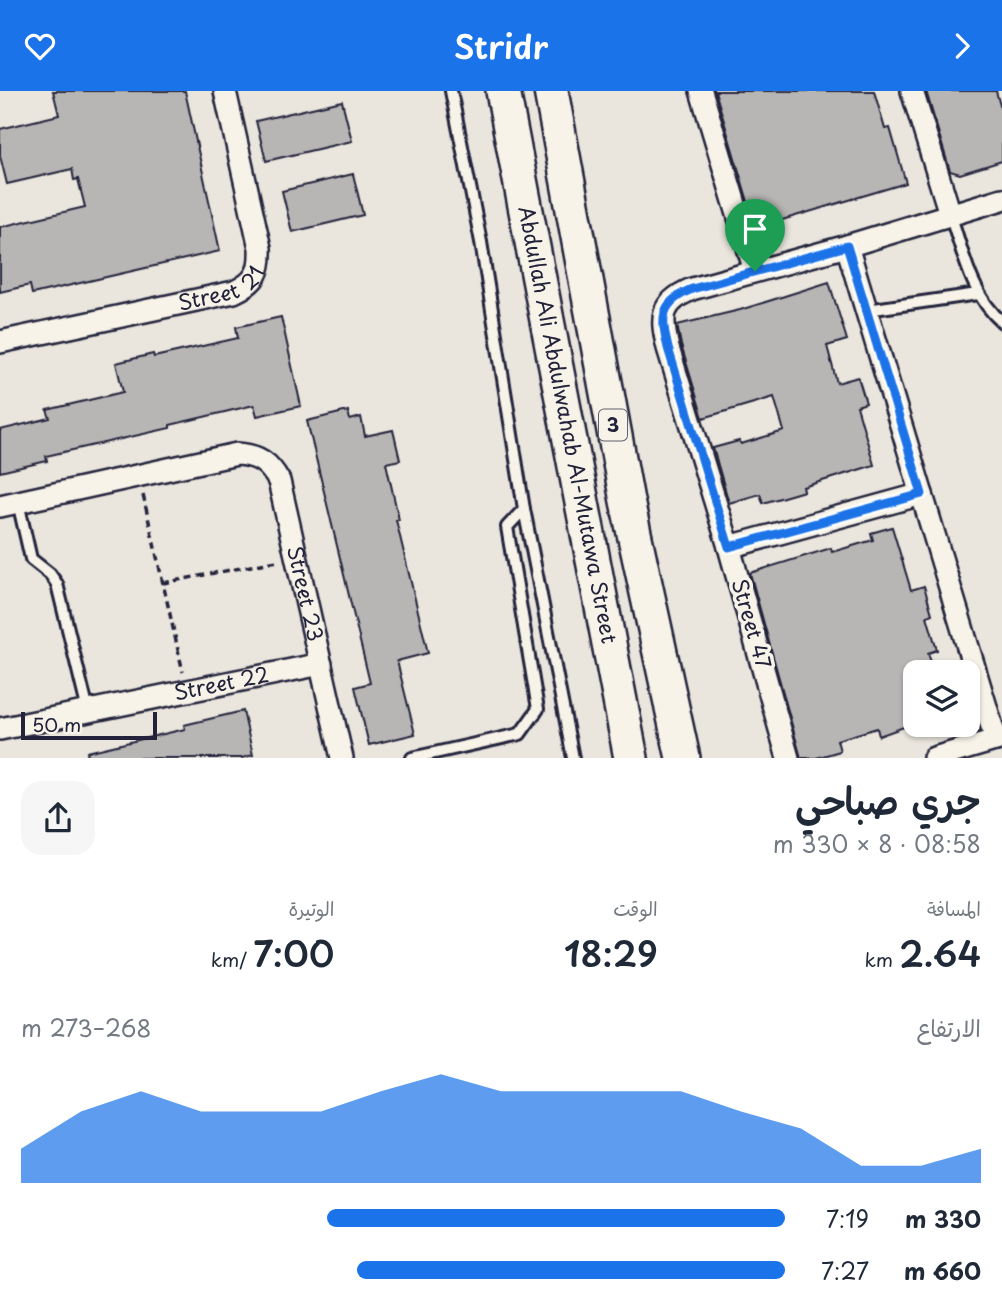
<!DOCTYPE html>
<html lang="ar">
<head>
<meta charset="utf-8">
<style>
	body { margin:0; font-family:"Playpen Sans","Playpen Sans Arabic",sans-serif; background:#f6f6f7; color:#1f2937; direction:rtl; height:100vh; display:flex; flex-direction:column; font-size:26px; white-space:nowrap }
	* { box-sizing:border-box; margin:0 }
	p { font-size:23px; color:#747a83 }
	.icon { flex:none; width:38px; height:38px; fill:none; stroke:currentColor; stroke-width:2; stroke-linecap:round; stroke-linejoin:round }
	.map { position:relative; height:667px; overflow:hidden; direction:ltr }
	.sheet { display:flex; flex-direction:column; background:#fff; flex:1 }
	.sheet>* { flex:none }
	.fabs { position:absolute; left:903px; top:569px; display:grid; gap:14px }
	.fabs a { display:grid; place-items:center; width:77px; height:77px; border-radius:14px; background:#fff; box-shadow:0 2px 5px #0004; font-size:35px }
	.scale { position:absolute; left:21px; bottom:18px; width:136px; box-sizing:border-box; padding-left:7px; border:4px solid #22223b; border-top:0; font-size:19px; line-height:24px; white-space:nowrap; color:#22223b; -webkit-text-stroke:5px #f7f3e8; paint-order:stroke }
	.pin { position:absolute; display:grid; place-items:center; width:60px; height:60px; color:#fff; margin:-72px -30px; border-radius:50% 50% 50% 0; rotate:-45deg; box-shadow:0 0 7px #0007 }
	.pin .icon { rotate:45deg }
	.round { display:grid; place-items:center; flex:none; width:74px; height:74px; border-radius:21px; background:#f6f6f7 }
	.overview { display:flex; align-items:center; justify-content:space-between; height:119px; padding:0 21px }
	h1 { font-size:38px; font-weight:600; line-height:52px }
	.stats { display:grid; grid-template-columns:repeat(3,1fr); gap:10px; height:119px; padding:7px 21px }
	.stats div { display:grid; align-content:center }
	.stats b { font-size:35px; font-weight:600 }
	.stats small { font-size:19px; font-weight:400 }
	.stats p { font-size:19px }
	.chart { height:196px; padding:14px 21px }
	.chart p { display:flex; justify-content:space-between }
	.chart svg { width:100%; height:126px; margin-top:7px; fill:#1a73e8; opacity:.7 }
	ul { padding:0 21px; list-style:none; font-size:23px }
	li { display:grid; grid-template-columns:112px 84px 1fr; align-items:center; height:52px }
	li i { height:18px; border-radius:9px; background:#1a73e8 }
	header { display:flex; justify-content:space-between; align-items:center; height:91px; padding:0 21px; background:#1a73e8; color:#fff; font-size:32px; font-weight:600 }
	.map>svg:first-child { display:block }
	.building { fill:#b8b6b5; stroke:#22223b; stroke-width:2 }
	.lines { fill:none; stroke-linecap:round; stroke-linejoin:round }
	.service-casing { stroke:#22223b; stroke-width:16 }
	.minor-casing { stroke:#22223b; stroke-width:26 }
	.primary-casing { stroke:#22223b; stroke-width:38 }
	.path { stroke:#22223b; stroke-width:3.5; stroke-dasharray:7 5; stroke-linecap:butt }
	.service { stroke:#f7f3e8; stroke-width:10 }
	.minor { stroke:#f7f3e8; stroke-width:21 }
	.primary { stroke:#f7f3e8; stroke-width:33 }
	.route-casing { stroke:#fff; stroke-width:14 }
	.route { stroke:#1a73e8; stroke-width:9 }
	.labels { text-anchor:middle; stroke-width:7; stroke-linejoin:round; paint-order:stroke }
	.shield { fill:#f7f3e8; stroke:#62616f; stroke-width:2 }
	.shield-label { font-size:19px; font-weight:bold; fill:#22223b }
	.street-label { font-size:21px; fill:#22223b; stroke:#f7f3e8 }
</style>
</head>
<body>
<header><svg class="icon" aria-label="forward" viewBox="0 0 24 24"><path d="M9 5l7 7-7 7"/></svg>Stridr<svg class="icon" aria-label="heart" viewBox="0 0 24 24"><path d="M12 20l-8-8c-3-5 5-10 8-4 3-6 11-1 8 4z"/></svg></header>
<div class="map">
<svg width="1002" height="667" viewBox="0 0 1002 667">
	<rect width="100%" height="100%" fill="#eae6de"/>
	<filter id="ink" filterUnits="userSpaceOnUse"><feTurbulence type="fractalNoise" baseFrequency=".0143" numOctaves="2"/><feDisplacementMap in="SourceGraphic" scale="14" xChannelSelector="R" yChannelSelector="G"/><feConvolveMatrix kernelMatrix="1 2 1 2 8 2 1 2 1" color-interpolation-filters="sRGB"/></filter>
	<g filter="url(#ink)">
		<g class="building">
			<path d="M53 0H185L220 160 32 203 30 194 0 201V136L85 116 78 88 74 89 72 78 7 93 0 65V38L59 24Z"/>
			<path d="M715 0H874L885 38 890 37 906 92 762 135 755 113 749 114Z"/>
			<path d="M926 0H996L1002 22V70L960 83 950 80Z"/>
			<path d="M342 10 352 50 266 70 256 30Z"/>
			<path d="M353 83 363 124 292 141 282 100Z"/>
			<path d="M829 191 847 249 827 255 837 292 858 286 866 312 857 315 874 374 803 396 804 400 763 412 760 403 729 412 713 357 739 350 741 353 784 340 774 306 703 327 681 254 677 234 740 219Z"/>
			<path d="M281 226 301 315 257 325 254 314 170 334V337L46 365 47 370 0 381V339L50 327 47 319 123 301 116 272 153 263 154 266 238 247 236 236Z"/>
			<path d="M348 320 350 329 361 326 365 345 393 339 400 369 386 372 399 429H396L428 562 397 570 415 643 369 654 355 596 370 592 307 330Z"/>
			<path d="M892 436 911 499 924 495 932 523 927 525 937 559 928 562 934 581H915V632L879 645 877 637 837 649 840 660 816 667H801L750 482 831 457 832 461 873 449 871 442Z"/>
			<path d="M243 620 253 664 242 667H88L87 661 185 638 184 634Z"/>
		</g>
		<g class="lines">
			<defs>
				<g id="service">
					<path d="M950 123C963 160 971 205 1002 231"/>
					<path d="M867 219 978 203"/>
					<path d="M18 411 31 468 50 483 57 493 88 620"/>
					<path d="M524 418 573 667"/>
					<path d="M412 667 520 643 538 618 507 436 524 418 481 151 451 0"/>
				</g>
				<g id="minor">
					<path d="M701 0 755 180"/>
					<path d="M912 0 950 123"/>
					<path d="M847 155 996 649"/>
					<path id="s1" d="M0 251 234 201C256 191 261 180 260 157L225 0"/>
					<path id="s2" d="M0 415 237 363C258 364 269 372 279 390L342 667"/>
					<path d="M729 456 922 403"/>
					<path id="s3" d="M0 638 321 573"/>
					<path d="M788 667 729 456 668 257C661 227 659 212 692 198L847 155 1002 108"/>
					<path d="M934 667 1002 647"/>
				</g>
				<g id="primary">
					<path id="s4" d="M503 0 631 667"/>
					<path d="M551 0 627 410 683 667"/>
				</g>
			</defs>
			<use href="#service" class="service-casing"/>
			<use href="#minor" class="minor-casing"/>
			<use href="#primary" class="primary-casing"/>
			<g class="path">
				<path d="M143 404 183 581"/>
				<path d="M163 492 277 470"/>
			</g>
			<use href="#service" class="service"/>
			<use href="#minor" class="minor"/>
			<use href="#primary" class="primary"/>
		</g>
	</g>
	<g class="lines" filter="url(#ink)">
		<defs>
			<path id="route" d="M847 155 922 403 729 456 668 257C661 227 659 212 692 198Z"/>
		</defs>
		<use href="#route" class="route-casing"/>
		<use href="#route" class="route"/>
	</g>
	<g class="labels">
		<rect class="shield" x="599" y="318.5" width="28" height="31" rx="5"/>
		<g class="shield-label">
			<text x="613" y="341">3</text>
		</g>
		<g class="street-label">
			<text dy="7" stroke="none"><textPath href="#s1" startOffset="229">Street 21</textPath></text>
			<text dy="7" stroke="none"><textPath href="#s4" startOffset="340">Abdullah Ali Abdulwahab Al-Mutawa Street</textPath></text>
			<text dy="7" stroke="none"><textPath href="#s2" startOffset="411">Street 23</textPath></text>
			<text transform="translate(751 533) rotate(74)" y="7">Street 47</text>
			<text dy="7" stroke="none"><textPath href="#s3" startOffset="226">Street 22</textPath></text>
		</g>
	</g>
</svg>
<div class="fabs">
<a><svg class="icon" aria-label="layers" viewBox="0 0 24 24"><path d="M12 4l9 5-9 5-9-5zM3 14l9 5 9-5"/></svg></a>
</div>
<div class="scale">50 m</div>
<div class="pin" style="left:755px;top:180px;background:#1e9e55"><svg class="icon" aria-label="arrive" viewBox="0 0 24 24"><path d="M6 21V4h12l-3 4 3 4H6"/></svg></div>
</div>
<section class="sheet">
<div class="overview"><div><h1>جري صباحي</h1><p>08:58 · 8 × 330 m</p></div><a class="round"><svg class="icon" aria-label="share" viewBox="0 0 24 24"><path d="M12 15V3M7 8l5-5 5 5M5 13v7h14v-7"/></svg></a></div>
<div class="stats">
<div><p>المسافة</p><b>2.64<small> km</small></b></div>
<div><p>الوقت</p><b>18:29</b></div>
<div><p>الوتيرة</p><b>7:00<small> /km</small></b></div>
</div>
<div class="chart"><p><span>الارتفاع</span>268–273 m</p>
<svg viewBox="0 0 160 44" preserveAspectRatio="none"><path d="M0 44V32L10 19L20 12L30 19L40 19L50 19L60 12L70 6L80 12L90 12L100 12L110 12L120 19L130 25L140 38L150 38L160 32V44z"/></svg>
</div>
<ul>
<li><b>330 m</b>7:19<i style="width:60%"></i></li>
<li><b>660 m</b>7:27<i style="width:56%"></i></li>
</ul>
</section>
</body>
</html>
